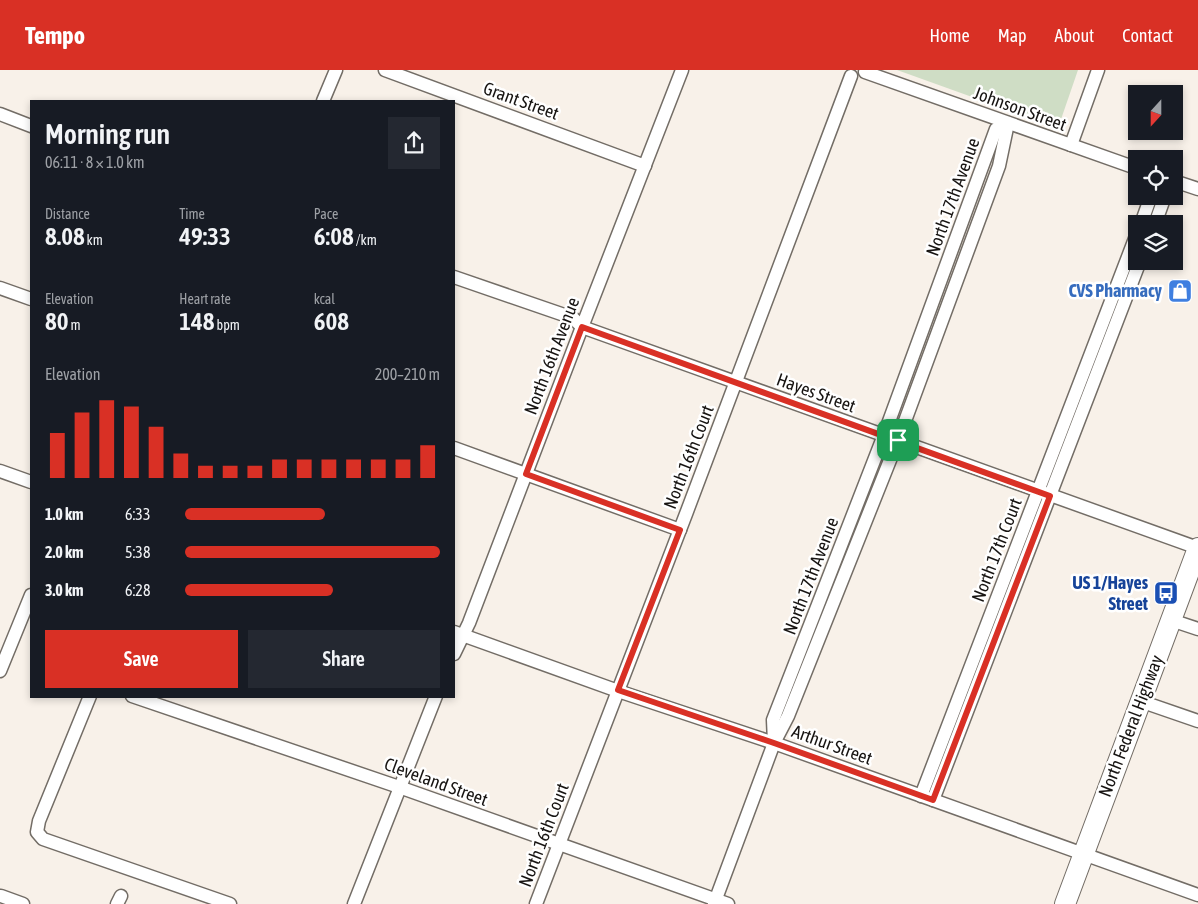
<!DOCTYPE html>
<html lang="en">
<head>
<meta charset="utf-8">
<style>
	body { margin:0; font-family:"Asap Condensed",sans-serif; background:#242831; color:#f1f3f6; height:100vh; display:flex; flex-direction:column; font-size:19px; white-space:nowrap }
	* { box-sizing:border-box; margin:0 }
	p { font-size:16px; color:#9ea1a6 }
	.icon { flex:none; width:28px; height:28px; fill:none; stroke:currentColor; stroke-width:2; stroke-linecap:round; stroke-linejoin:round }
	.map { position:relative; flex:1; overflow:hidden }
	.side { position:absolute; left:30px; top:30px; width:425px; height:598px; display:flex; flex-direction:column; background:#171b24; border-radius:0px; box-shadow:0 2px 8px #0003 }
	.side>* { flex:none }
	.needle { width:32px; rotate:201deg }
	.controls { position:absolute; left:1128px; top:15px; display:grid; gap:10px }
	.controls a { display:grid; place-items:center; width:55px; height:55px; border-radius:0px; background:#171b24; box-shadow:0 2px 8px #0003; font-size:25px }
	.pin { position:absolute; display:grid; place-items:center; width:42px; height:42px; color:#fff; margin:-21px; border-radius:10px; box-shadow:0 2px 8px #0006 }
	.round { display:grid; place-items:center; flex:none; width:52px; height:52px; border-radius:0px; background:#242831 }
	.headline { display:flex; align-items:center; justify-content:space-between; height:85px; padding:0 15px }
	h1 { font-size:28px; font-weight:600; line-height:38px }
	.metrics { display:grid; grid-template-columns:repeat(3,1fr); gap:8px; height:85px; padding:5px 15px }
	.metrics div { display:grid; align-content:center }
	.metrics b { font-size:25px; font-weight:600 }
	.metrics small { font-size:14px; font-weight:400 }
	.metrics p { font-size:14px }
	.chart { height:140px; padding:10px 15px }
	.chart p { display:flex; justify-content:space-between }
	.chart svg { width:100%; height:90px; margin-top:5px; stroke:#d93025; stroke-width:6 }
	.cta { display:flex; gap:10px; margin-top:auto; padding:10px 15px }
	.cta a { flex:1; height:58px; border-radius:0px; background:#d93025; color:#fff; font-size:20px; font-weight:600; line-height:58px; text-align:center }
	.cta a+a { background:#242831; color:#f1f3f6 }
	ul { padding:0 15px; list-style:none; font-size:16px }
	li { display:grid; grid-template-columns:80px 60px 1fr; align-items:center; height:38px }
	li i { height:12px; border-radius:6px; background:#d93025 }
	header { display:flex; align-items:center; gap:30px; box-sizing:border-box; height:70px; padding:0 25px; background:#d93025; color:#fff }
	header strong { font-size:24px }
	nav { display:flex; gap:28px; margin-inline-start:auto; font-size:18px }
	.map>svg:first-child { display:block }
	.green { fill:#cfddc5 }
	.lines { fill:none; stroke-linecap:round; stroke-linejoin:round }
	.minor-casing { stroke:#736d66; stroke-width:15 }
	.primary-casing { stroke:#736d66; stroke-width:22 }
	.minor { stroke:#fff; stroke-width:12 }
	.primary { stroke:#fff; stroke-width:20 }
	.route-casing { stroke:#fff; stroke-width:10 }
	.route { stroke:#d93025; stroke-width:6 }
	.labels { text-anchor:middle; stroke-width:5; stroke-linejoin:round; paint-order:stroke }
	.street-label { font-size:18px; fill:#171412; stroke:#fff }
	.shop-label { font-size:18px; font-weight:bold; fill:#366cbe; stroke:#fff; text-anchor:end }
	.transit-label { font-size:18px; font-weight:bold; fill:#164399; stroke:#fff; text-anchor:end }
</style>
</head>
<body>
<header>
<strong>Tempo</strong>
<nav><a>Home</a><a>Map</a><a>About</a><a>Contact</a></nav>
</header>
<div class="map">
<svg width="1198" height="834" viewBox="0 0 1198 834">
	<rect width="100%" height="100%" fill="#f8f1e9"/>
	<path class="green" d="M897 0H1078L1058 58Z"/>
	<g class="lines">
		<defs>
			<g id="minor">
				<path d="M385 0 645 96"/>
				<path d="M865 2 1136 98"/>
				<path d="M323 31 336 0"/>
				<path d="M0 44 31 56"/>
				<path d="M1071 75 1098 0"/>
				<path d="M1174 111 1198 119"/>
				<path d="M1141 154 1151 126"/>
				<path d="M1155 154 1165 126"/>
				<path d="M454 207 573 248 582 257 1198 478"/>
				<path d="M0 218 31 229"/>
				<path d="M454 378 680 460"/>
				<path d="M0 401 31 412"/>
				<path d="M1171 550 1198 559"/>
				<path d="M454 562 618 621 774 673 1198 825"/>
				<path d="M454 584 469 553 582 257 682 0"/>
				<path d="M0 601 31 525"/>
				<path d="M90 626 39 751 37 762 43 769 230 834"/>
				<path d="M132 626 399 717 728 834"/>
				<path d="M1140 631 1198 651"/>
				<path d="M774 672 773 650 884 365 996 59 1008 53"/>
				<path d="M921 726 1136 166"/>
				<path d="M933 730 1140 191"/>
				<path d="M1 826 23 834"/>
				<path d="M117 834 121 826"/>
				<path d="M354 834 436 626"/>
				<path d="M536 834 686 444 851 6"/>
				<path d="M714 834 774 673 788 646 898 370 999 96 1008 53"/>
			</g>
			<path id="primary" d="M1065 834 1198 478"/>
		</defs>
		<use href="#minor" class="minor-casing"/>
		<use href="#primary" class="primary-casing"/>
		<use href="#minor" class="minor"/>
		<use href="#primary" class="primary"/>
	</g>
	<g class="lines">
		<defs>
			<path id="route" d="M582 257 1050 426 933 730 774 673 618 620 680 460 526 404Z"/>
		</defs>
		<use href="#route" class="route-casing"/>
		<use href="#route" class="route"/>
	</g>
	<defs>
		<symbol id="shop-square" viewBox="-11 -11 22 22"><rect x="-9" y="-9" width="18" height="18" rx="4" fill="#3f7fe0" stroke="#fff"/><path d="M-5-2.5h2.3a2.7 3.5 0 0 1 5.4 0H5L5.5 6h-11ZM-1.5-2.5h3a1.5 2.3 0 0 0-3 0Z" fill="#fff"/></symbol>
		<symbol id="bus-square" viewBox="-11 -11 22 22"><rect x="-9" y="-9" width="18" height="18" rx="4" fill="#1a4fb4" stroke="#fff"/><path d="M-5-6H5V4H4V6H2V4H-2V6H-4V4H-5ZM-3.5-4V0h7V-4ZM-3.5 1.2v1.5H-2V1.2ZM2 1.2v1.5H3.5V1.2Z" fill="#fff"/></symbol>
	</defs>
	<g fill-rule="evenodd">
		<use href="#shop-square" x="1166" y="207" width="28" height="28"/>
		<use href="#bus-square" x="1152" y="509" width="28" height="28"/>
	</g>
	<g class="labels">
		<g class="street-label">
			<text transform="translate(521 31) rotate(20)" y="6">Grant Street</text>
			<text transform="translate(1020 39) rotate(20)" y="6">Johnson Street</text>
			<text transform="translate(953 127) rotate(-70)" y="6">North 17th Avenue</text>
			<text transform="translate(552 286) rotate(-69)" y="6">North 16th Avenue</text>
			<text transform="translate(816 323) rotate(20)" y="6">Hayes Street</text>
			<text transform="translate(689 387) rotate(-69)" y="6">North 16th Court</text>
			<text transform="translate(997 480) rotate(-69)" y="6">North 17th Court</text>
			<text transform="translate(811 506) rotate(-69)" y="6">North 17th Avenue</text>
			<text transform="translate(1131 656) rotate(-69)" y="6">North Federal Highway</text>
			<text transform="translate(832 675) rotate(20)" y="6">Arthur Street</text>
			<text transform="translate(436 712) rotate(20)" y="6">Cleveland Street</text>
			<text transform="translate(544 765) rotate(-69)" y="6">North 16th Court</text>
		</g>
		<g class="shop-label">
			<text x="1162" y="227">CVS Pharmacy</text>
		</g>
		<g class="transit-label">
			<text x="1148" y="519">US 1/Hayes<tspan x="1148" dy="21">Street</tspan></text>
		</g>
	</g>
</svg>
<div class="controls">
<a><svg class="needle" viewBox="-14 -14 28 28"><path d="M0-13l5 13h-10z" fill="#e53935"/><path d="M0 13l5-13h-10z" fill="#9ea1a6"/></svg></a>
<a><svg class="icon" aria-label="locate" viewBox="0 0 24 24"><circle cx="12" cy="12" r="6"/><path d="M12 2v4M12 18v4M2 12h4M18 12h4"/></svg></a>
<a><svg class="icon" aria-label="layers" viewBox="0 0 24 24"><path d="M12 4l9 5-9 5-9-5zM3 14l9 5 9-5"/></svg></a>
</div>
<div class="pin" style="left:898px;top:370px;background:#1e9e55"><svg class="icon" aria-label="arrive" viewBox="0 0 24 24"><path d="M6 21V4h12l-3 4 3 4H6"/></svg></div>
<section class="side">
<div class="headline"><div><h1>Morning run</h1><p>06:11 · 8 × 1.0 km</p></div><a class="round"><svg class="icon" aria-label="share" viewBox="0 0 24 24"><path d="M12 15V3M7 8l5-5 5 5M5 13v7h14v-7"/></svg></a></div>
<div class="metrics">
<div><p>Distance</p><b>8.08<small> km</small></b></div>
<div><p>Time</p><b>49:33</b></div>
<div><p>Pace</p><b>6:08<small> /km</small></b></div>
</div>
<div class="metrics">
<div><p>Elevation</p><b>80<small> m</small></b></div>
<div><p>Heart rate</p><b>148<small> bpm</small></b></div>
<div><p>kcal</p><b>608</b></div>
</div>
<div class="chart"><p><span>Elevation</span>200–210 m</p>
<svg viewBox="0 0 160 44" preserveAspectRatio="none"><path d="M5 44V22M15 44V12M25 44V6M35 44V9M45 44V19M55 44V32M65 44V38M75 44V38M85 44V38M95 44V35M105 44V35M115 44V35M125 44V35M135 44V35M145 44V35M155 44V28"/></svg>
</div>
<ul>
<li><b>1.0 km</b>6:33<i style="width:55%"></i></li>
<li><b>2.0 km</b>5:38<i style="width:100%"></i></li>
<li><b>3.0 km</b>6:28<i style="width:58%"></i></li>
</ul>
<div class="cta"><a>Save</a><a>Share</a></div>
</section>
</div>
</body>
</html>
